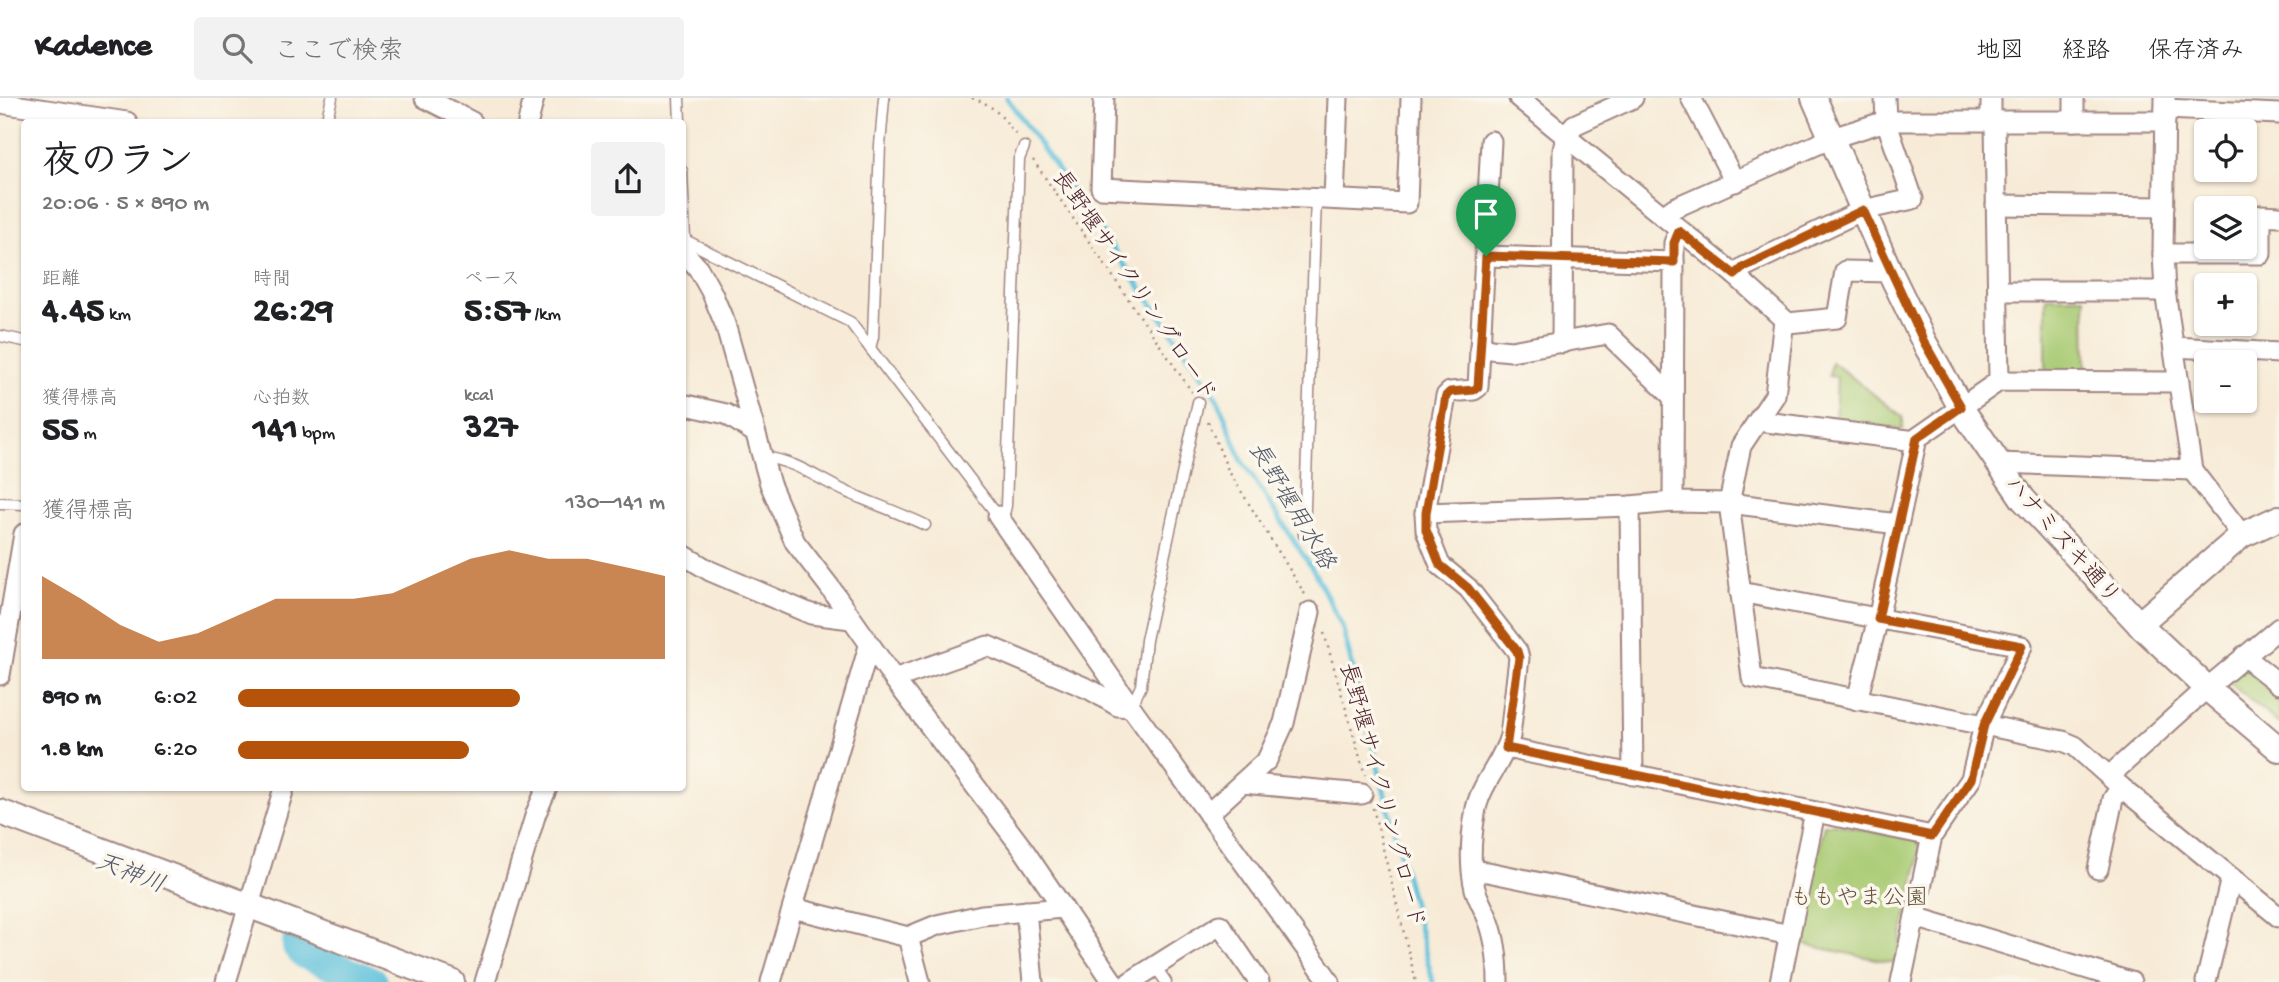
<!DOCTYPE html>
<html lang="ja">
<head>
<meta charset="utf-8">
<style>
	body { margin:0; font-family:"Gochi Hand","Klee One",sans-serif; background:#f2f2f2; color:#202124; height:100vh; display:flex; flex-direction:column; font-size:26px; white-space:nowrap }
	* { box-sizing:border-box; margin:0 }
	p { font-size:23px; color:#757577 }
	.icon { flex:none; width:38px; height:38px; fill:none; stroke:currentColor; stroke-width:2; stroke-linecap:round; stroke-linejoin:round }
	.map { position:relative; flex:1; overflow:hidden }
	.side { position:absolute; left:21px; top:21px; width:665px; height:672px; display:flex; flex-direction:column; background:#fff; border-radius:7px; box-shadow:0 2px 5px #0004 }
	.side>* { flex:none }
	.controls { position:absolute; left:2194px; top:21px; display:grid; gap:14px }
	.controls a { display:grid; place-items:center; width:63px; height:63px; border-radius:7px; background:#fff; box-shadow:0 2px 5px #0004; font-size:35px }
	.pin { position:absolute; display:grid; place-items:center; width:60px; height:60px; color:#fff; margin:-72px -30px; border-radius:50% 50% 50% 0; rotate:-45deg; box-shadow:0 0 7px #0007 }
	.pin .icon { rotate:45deg }
	.round { display:grid; place-items:center; flex:none; width:74px; height:74px; border-radius:7px; background:#f2f2f2 }
	.overview { display:flex; align-items:center; justify-content:space-between; height:119px; padding:0 21px }
	h1 { font-size:38px; font-weight:700; line-height:52px }
	.metrics { display:grid; grid-template-columns:repeat(3,1fr); gap:10px; height:119px; padding:7px 21px }
	.metrics div { display:grid; align-content:center }
	.metrics b { font-size:35px; font-weight:700 }
	.metrics small { font-size:19px; font-weight:400 }
	.metrics p { font-size:19px }
	.chart { height:196px; padding:14px 21px }
	.chart p { display:flex; justify-content:space-between }
	.chart svg { width:100%; height:126px; margin-top:7px; fill:#b45309; opacity:.7 }
	ul { padding:0 21px; list-style:none; font-size:23px }
	li { display:grid; grid-template-columns:112px 84px 1fr; align-items:center; height:52px }
	li i { height:18px; border-radius:9px; background:#b45309 }
	header { display:flex; align-items:center; gap:42px; box-sizing:border-box; height:98px; padding:0 35px; background:#fff; border-bottom:2px solid #e0e0e0 }
	header strong { font-size:33px }
	nav { display:flex; gap:38px; margin-inline-start:auto; font-size:24px }
	.search { width:490px; height:63px; background:#f2f2f2; display:flex; align-items:center; gap:18px; box-sizing:border-box; padding:0 24px; border-radius:7px; color:#757577; font-size:26px }
	.map>svg:first-child { display:block }
	.green { fill:#a8ca72; stroke:#79744e; stroke-width:2 }
	.lines { fill:none; stroke-linecap:round; stroke-linejoin:round }
	.stream { stroke:#5ec1dc; stroke-width:5 }
	.river { stroke:#5ec1dc; stroke-width:30 }
	.service-casing { stroke:#a08581; stroke-width:13 }
	.minor-casing { stroke:#a08581; stroke-width:23 }
	.tertiary-casing { stroke:#a08581; stroke-width:28 }
	.path { stroke:#a08581; stroke-width:2.5; stroke-dasharray:2 5; stroke-linecap:butt }
	.service { stroke:#fff; stroke-width:10 }
	.minor { stroke:#fff; stroke-width:19 }
	.tertiary { stroke:#fff; stroke-width:24 }
	.route-casing { stroke:#fff; stroke-width:14 }
	.route { stroke:#b45309; stroke-width:9 }
	.labels { text-anchor:middle; stroke-width:7; stroke-linejoin:round; paint-order:stroke }
	.street-label { font-size:23px; fill:#4a1f2b; stroke:#fbf7ec }
	.park-label { font-size:23px; fill:#665240; stroke:#fbf7ec }
	.water-label { font-size:24px; font-style:italic; fill:#515869; stroke:#fbf7ec }
</style>
</head>
<body>
<header>
<strong>Kadence</strong>
<div class="search"><svg class="icon" aria-label="search" viewBox="0 0 24 24"><circle cx="10" cy="10" r="6"/><path d="M15 15l6 6"/></svg>ここで検索</div>
<nav><a>地図</a><a>経路</a><a>保存済み</a></nav>
</header>
<div class="map">
<svg width="2279" height="884" viewBox="0 0 2279 884">
	<rect width="100%" height="100%" fill="#fbf7ec"/>
	<filter id="ink" filterUnits="userSpaceOnUse"><feTurbulence type="fractalNoise" baseFrequency=".0143" numOctaves="2"/><feDisplacementMap in="SourceGraphic" scale="14" xChannelSelector="R" yChannelSelector="G"/><feConvolveMatrix kernelMatrix="1 2 1 2 8 2 1 2 1" color-interpolation-filters="sRGB"/></filter>
	<filter id="wash" filterUnits="userSpaceOnUse"><feTurbulence type="fractalNoise" baseFrequency=".00686" numOctaves="4" result="noise"/><feDisplacementMap in="SourceGraphic" scale="28" xChannelSelector="R" yChannelSelector="G"/><feGaussianBlur stdDeviation="1.57" result="paint"/><feColorMatrix in="noise" values="0 0 0 0 0 0 0 0 0 0 0 0 0 0 0 0 0 1.4 0 .05"/><feComposite in="paint" operator="in"/></filter>
	<g filter="url(#wash)">
		<rect width="100%" height="100%" fill="#f7ebd7"/>
		<g class="green">
			<path d="M2046 199H2085L2086 275H2046Z"/>
			<path d="M1832 264 1903 319V331L1835 324 1837 279 1829 278Z"/>
			<path d="M2245 568 2279 596V626L2226 582Z"/>
			<path d="M1834 726 1915 742 1921 751 1896 865 1796 845 1824 727Z"/>
		</g>
		<g class="lines">
			<path class="stream" d="M1007 0 1191 261 1219 304 1242 363 1315 475 1342 528 1433 884"/>
			<path class="river" d="M298 838 297 848 304 856 373 884"/>
		</g>
	</g>
	<g filter="url(#ink)">
		<g class="lines">
			<defs>
				<g id="service">
					<path d="M679 0 680 24"/>
					<path d="M326 24 332 0"/>
					<path d="M682 73 685 142"/>
					<path d="M682 144 685 142 850 224 998 418"/>
					<path d="M0 238 24 243"/>
					<path d="M870 250 873 239 880 47 884 0"/>
					<path d="M763 359C797 363 819 382 849 395 874 406 900 415 925 427"/>
					<path d="M0 405 24 406"/>
					<path d="M1002 424 1006 408 1019 61 1024 49"/>
					<path d="M1304 437 1316 100"/>
					<path d="M1131 609 1141 588 1146 542 1198 304"/>
					<path d="M1155 868 1166 884"/>
				</g>
				<g id="minor">
					<path d="M425 0 472 24"/>
					<path d="M1104 0 1101 90 1407 105 1411 0"/>
					<path d="M1519 0 1735 177 1788 225 1837 220 1845 173 1890 174"/>
					<path d="M1691 0 1735 84"/>
					<path d="M1991 0V23"/>
					<path d="M2165 0 2163 156 2165 193 2192 372 2242 437"/>
					<path d="M0 5 127 24"/>
					<path d="M2165 11 2279 16"/>
					<path d="M1995 23 1999 283"/>
					<path d="M2074 23V0"/>
					<path d="M528 24 534 0"/>
					<path d="M1491 43 1478 289 1474 292 1450 294 1446 298 1425 415 1426 432 1440 467 1468 490 1517 553 1519 560 1510 638C1502 666 1479 687 1475 716 1471 740 1469 767 1475 791 1478 801 1484 811 1488 821 1495 839 1498 864 1498 884"/>
					<path d="M1334 101 1338 0"/>
					<path d="M1996 107 2164 109"/>
					<path d="M1663 118 1674 110 1832 40 1886 23H2165"/>
					<path d="M682 152 698 170 712 195 725 226 770 386 795 444 829 488 894 581 1023 751 1113 884"/>
					<path d="M2163 156H2261V117L2279 118"/>
					<path d="M1486 158 1674 164"/>
					<path d="M1735 177 1744 169 1863 112 1913 101 1886 23 1885 0"/>
					<path d="M1998 193H2165"/>
					<path d="M1784 222 1775 297 1741 348 1729 405 1752 580 2063 643 2075 648 2121 689 2279 819"/>
					<path d="M1562 245 1563 52 1566 39 1574 27 1633 0"/>
					<path d="M2175 249 2279 255"/>
					<path d="M1480 250 1511 253 1608 236 1673 299"/>
					<path d="M682 306 726 316 754 334"/>
					<path d="M1758 323 1916 343"/>
					<path d="M1998 365 2192 372"/>
					<path d="M1673 404 1674 164V145L1679 133"/>
					<path d="M1630 408 1633 677"/>
					<path d="M1425 415 1630 408 1673 404 1729 405 1898 426"/>
					<path d="M998 418 1131 609 1330 884"/>
					<path d="M682 456 710 473 811 516 851 521"/>
					<path d="M1740 494 2022 548 1984 627 1971 681 1932 738 1901 884"/>
					<path d="M2244 558 2279 586"/>
					<path d="M0 577 24 436"/>
					<path d="M894 581 988 548 1091 592 1118 608 1131 609"/>
					<path d="M1857 602 1878 521 1917 340 1999 283 2179 284"/>
					<path d="M1506 650 1932 738"/>
					<path d="M2112 679 2118 670 2207 590 2279 530"/>
					<path d="M1242 685 1362 696"/>
					<path d="M1208 716 1267 662 1284 625 1310 514"/>
					<path d="M2098 771 2113 701 2121 689"/>
					<path d="M1473 773 1488 774 1790 837"/>
					<path d="M793 810 908 839 937 827 982 817 1063 810"/>
					<path d="M1026 813 1033 884"/>
					<path d="M1915 819 2131 884"/>
					<path d="M908 839 920 884"/>
					<path d="M226 884 284 690"/>
					<path d="M485 884 536 715 547 690"/>
					<path d="M771 884 869 548"/>
					<path d="M1130 884 1220 827 1259 884"/>
					<path d="M1780 884 1815 714"/>
					<path d="M2206 884 2231 780"/>
				</g>
				<g id="tertiary">
					<path d="M1814 0 1890 174 1924 244 1963 313 2023 401 2139 526 2207 590 2279 651"/>
					<path d="M2139 526 2242 437 2279 420"/>
					<path d="M0 714 452 884"/>
				</g>
			</defs>
			<use href="#service" class="service-casing"/>
			<use href="#minor" class="minor-casing"/>
			<use href="#tertiary" class="tertiary-casing"/>
			<g class="path">
				<path d="M972 0C995 7 1004 21 1018 40"/>
				<path d="M1033 62 1192 294"/>
				<path d="M1208 324 1228 372 1306 498"/>
				<path d="M1324 535 1365 677"/>
				<path d="M1373 710 1416 884"/>
			</g>
			<use href="#service" class="service"/>
			<use href="#minor" class="minor"/>
			<use href="#tertiary" class="tertiary"/>
		</g>
	</g>
	<g class="lines" filter="url(#ink)">
		<defs>
			<path id="route" d="M1863 112 1924 244 1961 309 1917 340 1878 521 2022 548 1984 627 1971 681 1932 738 1506 650 1519 560 1517 553 1468 490 1440 467 1426 432V415L1446 298 1450 294 1474 292 1478 289 1486 158 1674 164V145L1679 133 1735 177 1744 169Z"/>
		</defs>
		<use href="#route" class="route-casing"/>
		<use href="#route" class="route"/>
	</g>
	<g class="labels">
		<g class="street-label">
			<text transform="translate(1136 187) rotate(56)" y="8">長野堰サイクリングロード</text>
			<text transform="translate(2064 441) rotate(49)" y="8">ハナミズキ通り</text>
			<text transform="translate(1384 697) rotate(75)" y="8">長野堰サイクリングロード</text>
		</g>
		<g class="park-label">
			<text x="1859" y="806">ももやま公園</text>
		</g>
		<g class="water-label">
			<text transform="translate(1293 407) rotate(59)" y="8">長野堰用水路</text>
			<text transform="translate(131 774) rotate(21)" y="8">天神川</text>
		</g>
	</g>
</svg>
<div class="controls">
<a><svg class="icon" aria-label="locate" viewBox="0 0 24 24"><circle cx="12" cy="12" r="6"/><path d="M12 2v4M12 18v4M2 12h4M18 12h4"/></svg></a>
<a><svg class="icon" aria-label="layers" viewBox="0 0 24 24"><path d="M12 4l9 5-9 5-9-5zM3 14l9 5 9-5"/></svg></a>
<a>+</a>
<a>−</a>
</div>
<div class="pin" style="left:1486px;top:158px;background:#1e9e55"><svg class="icon" aria-label="arrive" viewBox="0 0 24 24"><path d="M6 21V4h12l-3 4 3 4H6"/></svg></div>
<section class="side">
<div class="overview"><div><h1>夜のラン</h1><p>20:06 · 5 × 890 m</p></div><a class="round"><svg class="icon" aria-label="share" viewBox="0 0 24 24"><path d="M12 15V3M7 8l5-5 5 5M5 13v7h14v-7"/></svg></a></div>
<div class="metrics">
<div><p>距離</p><b>4.45<small> km</small></b></div>
<div><p>時間</p><b>26:29</b></div>
<div><p>ペース</p><b>5:57<small> /km</small></b></div>
</div>
<div class="metrics">
<div><p>獲得標高</p><b>55<small> m</small></b></div>
<div><p>心拍数</p><b>141<small> bpm</small></b></div>
<div><p>kcal</p><b>327</b></div>
</div>
<div class="chart"><p><span>獲得標高</span>130–141 m</p>
<svg viewBox="0 0 160 44" preserveAspectRatio="none"><path d="M0 44V15L10 23L20 32L30 38L40 35L50 29L60 23L70 23L80 23L90 21L100 15L110 9L120 6L130 9L140 9L150 12L160 15V44z"/></svg>
</div>
<ul>
<li><b>890 m</b>6:02<i style="width:66%"></i></li>
<li><b>1.8 km</b>6:20<i style="width:54%"></i></li>
</ul>
</section>
</div>
</body>
</html>
